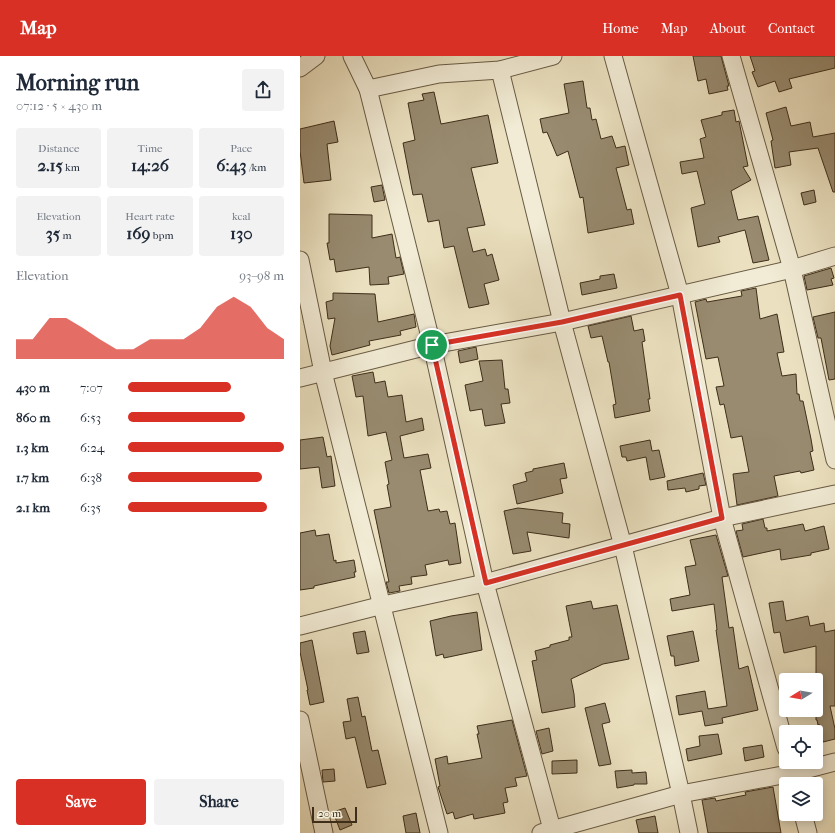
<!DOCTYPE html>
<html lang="en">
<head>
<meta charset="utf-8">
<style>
	body { margin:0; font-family:"IM FELL French Canon",serif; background:#f2f2f3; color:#1f2937; height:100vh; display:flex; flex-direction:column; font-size:15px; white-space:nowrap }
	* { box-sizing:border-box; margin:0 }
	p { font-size:13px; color:#747a83 }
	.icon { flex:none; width:22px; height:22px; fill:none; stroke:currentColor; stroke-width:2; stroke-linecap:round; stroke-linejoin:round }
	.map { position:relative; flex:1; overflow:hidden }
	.panel { display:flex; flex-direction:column; background:#fff; width:300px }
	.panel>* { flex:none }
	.needle { width:26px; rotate:259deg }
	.buttons { position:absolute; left:479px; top:617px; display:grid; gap:8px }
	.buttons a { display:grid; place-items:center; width:44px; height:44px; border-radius:4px; background:#fff; box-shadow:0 2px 10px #0003; font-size:20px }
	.scale { position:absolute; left:12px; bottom:10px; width:45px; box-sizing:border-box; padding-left:4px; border:2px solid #3e2e1a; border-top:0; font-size:11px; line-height:14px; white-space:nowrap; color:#3e2e1a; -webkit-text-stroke:3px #f2ecd6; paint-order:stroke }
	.pin { position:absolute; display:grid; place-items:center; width:34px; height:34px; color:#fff; margin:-17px; border:2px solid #fff; border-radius:50%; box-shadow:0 1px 4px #0007 }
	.round { display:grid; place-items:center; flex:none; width:42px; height:42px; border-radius:4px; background:#f2f2f3 }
	.headline { display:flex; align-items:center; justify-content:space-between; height:68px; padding:0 16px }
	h1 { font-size:22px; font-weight:700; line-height:30px }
	.stats { display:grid; grid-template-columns:repeat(3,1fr); gap:6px; height:68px; padding:4px 16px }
	.stats div { display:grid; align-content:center; border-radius:4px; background:#f2f2f3; text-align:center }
	.stats b { font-size:17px; font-weight:700 }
	.stats small { font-size:11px; font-weight:400 }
	.stats p { font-size:11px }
	.chart { height:112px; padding:8px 16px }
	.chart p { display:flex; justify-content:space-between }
	.chart svg { width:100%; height:72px; margin-top:4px; fill:#d93025; opacity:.7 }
	.action { display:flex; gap:8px; margin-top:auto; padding:8px 16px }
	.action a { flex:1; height:46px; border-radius:4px; background:#d93025; color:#fff; font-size:16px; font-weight:700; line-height:46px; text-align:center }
	.action a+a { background:#f2f2f3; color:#1f2937 }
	ul { padding:0 16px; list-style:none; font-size:13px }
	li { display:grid; grid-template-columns:64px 48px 1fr; align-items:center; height:30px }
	li i { height:10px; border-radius:5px; background:#d93025 }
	header { display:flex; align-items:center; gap:24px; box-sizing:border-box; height:56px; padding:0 20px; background:#d93025; color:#fff }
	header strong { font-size:19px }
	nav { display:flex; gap:22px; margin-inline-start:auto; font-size:14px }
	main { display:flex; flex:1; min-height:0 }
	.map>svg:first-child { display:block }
	.building { fill:#988b70; stroke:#3e2e1a }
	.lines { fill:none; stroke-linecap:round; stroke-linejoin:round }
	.street-casing { stroke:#695b44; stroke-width:19 }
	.street { stroke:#f2ecd6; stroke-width:17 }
	.route-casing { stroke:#fff; stroke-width:8 }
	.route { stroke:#d93025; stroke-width:5 }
</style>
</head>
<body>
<header>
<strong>Map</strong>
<nav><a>Home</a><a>Map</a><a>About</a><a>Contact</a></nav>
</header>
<main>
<section class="panel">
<div class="headline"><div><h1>Morning run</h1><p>07:12 · 5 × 430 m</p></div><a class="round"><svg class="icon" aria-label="share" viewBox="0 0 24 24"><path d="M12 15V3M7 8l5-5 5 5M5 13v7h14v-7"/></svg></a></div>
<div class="stats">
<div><p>Distance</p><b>2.15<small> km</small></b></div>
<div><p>Time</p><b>14:26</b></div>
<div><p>Pace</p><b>6:43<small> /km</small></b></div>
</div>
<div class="stats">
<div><p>Elevation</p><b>35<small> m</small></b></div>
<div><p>Heart rate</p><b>169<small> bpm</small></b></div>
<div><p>kcal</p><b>130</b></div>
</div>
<div class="chart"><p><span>Elevation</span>93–98 m</p>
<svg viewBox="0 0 160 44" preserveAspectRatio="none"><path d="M0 44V32L10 32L20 19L30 19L40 25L50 32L60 38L70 38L80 32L90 32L100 32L110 25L120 12L130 6L140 12L150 25L160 32V44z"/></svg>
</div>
<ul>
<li><b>430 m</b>7:07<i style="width:66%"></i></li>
<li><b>860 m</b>6:53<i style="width:75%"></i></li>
<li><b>1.3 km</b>6:24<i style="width:100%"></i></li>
<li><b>1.7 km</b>6:38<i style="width:86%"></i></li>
<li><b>2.1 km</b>6:35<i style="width:89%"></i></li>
</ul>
<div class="action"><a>Save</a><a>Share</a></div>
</section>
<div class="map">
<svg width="535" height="777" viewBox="0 0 535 777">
	<rect width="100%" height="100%" fill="#ebe1c0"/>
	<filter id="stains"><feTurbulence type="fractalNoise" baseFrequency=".005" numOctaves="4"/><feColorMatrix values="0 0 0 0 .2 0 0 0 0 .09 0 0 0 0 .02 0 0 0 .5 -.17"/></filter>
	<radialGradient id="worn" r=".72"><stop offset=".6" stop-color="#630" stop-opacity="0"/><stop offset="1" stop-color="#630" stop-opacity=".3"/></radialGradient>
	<g class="building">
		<path d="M393 0H421L429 30H427L428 34 409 38 406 23 398 25Z"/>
		<path d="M450 0H535V12L489 23 492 32 479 36 475 25 458 31 452 16 455 15Z"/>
		<path d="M283 25 287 52H290L292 64 296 63 301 83 312 80 316 92 325 90 329 109 316 112 327 154 331 153 334 168 288 177 283 141 280 142 268 95 257 100 247 76 243 77 240 63 269 57 264 28Z"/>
		<path d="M134 36 141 68 188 59 198 107 171 112 185 169 167 172 173 196 185 193 187 200 192 198 199 224 184 228 189 248 169 252 154 190 144 192 139 164 128 166 122 138 113 139 103 87 115 84 108 47 124 44 122 38Z"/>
		<path d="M486 51 491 70 510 66 513 81 535 77V136H533L518 92 489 96 491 109 475 112 471 85 473 84 466 57Z"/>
		<path d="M434 54 436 66 439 65 448 110 443 111 451 124 431 135 438 164 458 160 469 204 453 207 445 174 418 181 420 186 398 191 391 152 405 148 397 115 382 118 380 106 404 102 400 83 406 81 401 64 422 59V56Z"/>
		<path d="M34 65 38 86 27 88 31 124 4 127 0 95V73Z"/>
		<path d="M82 129 85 144 74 146 71 131Z"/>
		<path d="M514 134 516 146 504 149 501 137Z"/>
		<path d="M29 158 72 159V182L92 178 96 202 100 201 104 218 88 221 89 228 70 229 69 211 36 216 34 203 30 204 27 187H29Z"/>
		<path d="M531 212 534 222 531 223 533 229 507 234 504 220Z"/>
		<path d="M314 218 317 232 282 239 280 227 300 223V220Z"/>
		<path d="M456 232 460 263 477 258 484 296 477 297 482 320 496 318 497 338H499L500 345H503L511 383 513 395 510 396 514 414 501 417 500 415 474 420 478 440 437 449 433 418 449 416 442 380 431 382 424 348 420 349 416 331 424 330 418 301 406 303 395 246 406 243 407 246 442 240 441 235Z"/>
		<path d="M33 237 75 238 78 266 114 258 116 271 100 275 101 279 69 285 70 289 32 299 30 290 35 262 28 263 26 246 33 244Z"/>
		<path d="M535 256V323L529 324 521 282H518L513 261Z"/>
		<path d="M331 260 334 275 343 273 345 285 342 286 350 343H348L350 355 315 362 313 349 316 348 309 306H308L302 280 291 282 288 270Z"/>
		<path d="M176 291 178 303 160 307 158 295Z"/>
		<path d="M202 304 205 333H208L210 347 201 348 205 367 185 370 182 353 170 355 165 329 183 325 179 305Z"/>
		<path d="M73 316 75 327 85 325 88 341 102 339 106 366 122 362 124 374 100 380 104 402 128 398 131 412 120 414 128 455 139 453 140 456 147 455 150 468 155 467 161 507 149 509 148 504 125 509 127 519 111 521 112 528 99 530 100 535 89 537 86 526H89L74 454 91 451 87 429 89 428 85 406 92 404 86 376 68 380 63 340 56 341 52 320Z"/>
		<path d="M23 381 27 401 31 400 35 430 22 432 19 411 0 413V384Z"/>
		<path d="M350 384 352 395 359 394 365 421 350 424 346 401 327 405 326 401H322L320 390Z"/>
		<path d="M264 407 267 422 260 423 263 437 217 448 213 429 227 425 225 417 233 415V413Z"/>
		<path d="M403 417 406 429 399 430V433L386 436 385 432 368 434 367 425Z"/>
		<path d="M218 452 263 457 262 467 270 468 269 482 227 476 231 495 213 498 204 455Z"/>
		<path d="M463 463 465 472H467V475L503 468 505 475 524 470 529 493 511 497V499L481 504 480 493 443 501 436 475 443 474 442 468Z"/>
		<path d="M15 474 16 480 29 478 34 505 36 504V507L54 504 56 516H54L55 521 14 530V532L0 534V477Z"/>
		<path d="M416 479 428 520 422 521 429 572 433 571 439 613 448 610 458 654 422 662 423 667 405 670 402 655 379 659 376 640 405 635 408 653 427 650 416 574H417L414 548 372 555 370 543 390 539 385 511 396 509 390 484Z"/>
		<path d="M291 545 293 553 317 549 329 603 303 608 271 623 274 638 275 651 242 657 232 605 237 604 235 595 250 591V589L269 584V581H272L266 550Z"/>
		<path d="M483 545 486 565 508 560 510 570 524 567 525 576 535 574V650H530L535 673V683L523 686 519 668 518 669 517 664H516V590L484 597 480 576 474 577 469 547Z"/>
		<path d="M177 556 182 594 144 602 143 598 136 600 130 565 151 560Z"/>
		<path d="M65 575 69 596 57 598 53 577Z"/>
		<path d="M393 575 399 605 375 610 374 600H371L367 580Z"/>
		<path d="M12 584 24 646 10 649 7 634H8L0 596V587Z"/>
		<path d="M58 641 62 661 65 660 72 695 78 694 86 728 67 732 55 681 46 683 43 666 51 665 47 643Z"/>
		<path d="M305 647 310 666 302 668 311 708 299 710 285 652Z"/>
		<path d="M212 664 227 720 215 722 217 730 205 732 208 746 203 747 205 757 174 763 173 758 155 763 153 756 147 758 138 731 140 730 135 703 147 700 148 708 182 702 177 678H179L177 670Z"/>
		<path d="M249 672 253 695 242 698 236 675Z"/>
		<path d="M418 678 422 698 388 705 386 693 400 690 399 680Z"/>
		<path d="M462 689 464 701 445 705 443 692Z"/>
		<path d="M277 704V717L252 718V705Z"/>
		<path d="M34 713 35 725 23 726 22 714Z"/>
		<path d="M332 714V717L346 716 347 728H334V729L317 732 315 715Z"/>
		<path d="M473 731 481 777H408L402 744 415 742 416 745 446 739 445 736Z"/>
		<path d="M45 752 52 769 40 774 33 756Z"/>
		<path d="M116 757 120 777H106L103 760Z"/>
		<path d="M355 760 358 777H339L336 764Z"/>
	</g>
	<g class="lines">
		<defs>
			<g id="street">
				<path d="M52 0 68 33 132 289 185 527 253 777"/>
				<path d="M313 0 380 239 422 462 486 692"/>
				<path d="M431 0 492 213 535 404"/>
				<path d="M0 12 16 0"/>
				<path d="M200 14 262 266 323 490 381 738 389 777"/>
				<path d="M68 33 139 18 200 14 253 0"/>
				<path d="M0 204 23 316 139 777"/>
				<path d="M0 322 132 289 262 266 492 213 535 200"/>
				<path d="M0 570 83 549 185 527 422 462 535 438"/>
				<path d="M0 664 24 777"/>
				<path d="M503 758 508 777"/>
				<path d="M241 777 381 738 493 717 535 706"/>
			</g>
		</defs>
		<use href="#street" class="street-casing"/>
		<use href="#street" class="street"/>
	</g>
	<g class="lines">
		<defs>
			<path id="route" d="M380 239 422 462 186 527 132 289 262 266Z"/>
		</defs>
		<use href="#route" class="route-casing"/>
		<use href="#route" class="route"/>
	</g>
	<rect width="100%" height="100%" filter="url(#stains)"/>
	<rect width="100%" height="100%" fill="url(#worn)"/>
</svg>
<div class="buttons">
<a><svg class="needle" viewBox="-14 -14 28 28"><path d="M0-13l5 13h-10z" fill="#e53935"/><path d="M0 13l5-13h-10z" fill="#747a83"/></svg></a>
<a><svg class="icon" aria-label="locate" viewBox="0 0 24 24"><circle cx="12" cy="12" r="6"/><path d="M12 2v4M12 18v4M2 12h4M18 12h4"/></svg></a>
<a><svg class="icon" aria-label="layers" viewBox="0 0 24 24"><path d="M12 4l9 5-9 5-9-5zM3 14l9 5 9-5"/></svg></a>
</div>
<div class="scale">20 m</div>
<div class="pin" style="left:132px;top:289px;background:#1e9e55"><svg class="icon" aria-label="arrive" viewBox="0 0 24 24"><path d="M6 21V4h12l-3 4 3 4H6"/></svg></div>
</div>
</main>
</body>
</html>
